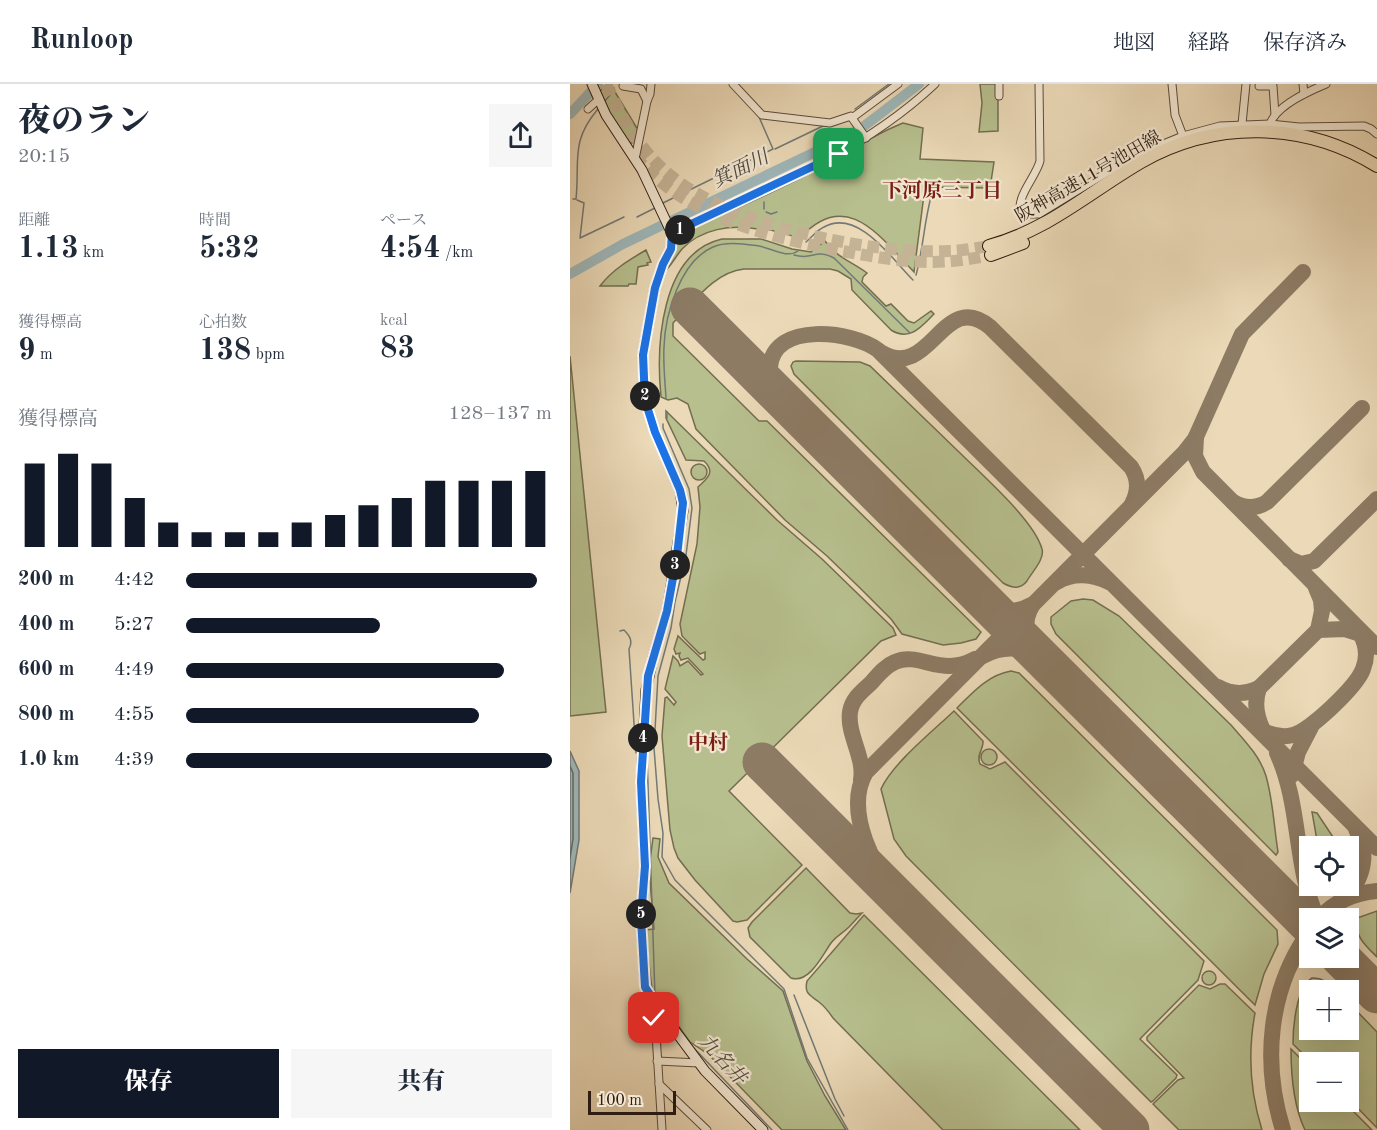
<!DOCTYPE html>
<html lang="ja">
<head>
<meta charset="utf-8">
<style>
	body { margin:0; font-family:"Old Standard TT","Noto Serif JP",serif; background:#f6f6f7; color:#1f2937; height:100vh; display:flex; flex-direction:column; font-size:22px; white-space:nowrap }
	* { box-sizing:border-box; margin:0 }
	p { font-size:20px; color:#747a83 }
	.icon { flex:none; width:33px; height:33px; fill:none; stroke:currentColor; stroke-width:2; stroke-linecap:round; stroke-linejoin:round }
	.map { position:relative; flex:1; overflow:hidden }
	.sheet { display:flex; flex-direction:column; background:#fff; width:570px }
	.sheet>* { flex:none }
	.fabs { position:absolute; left:729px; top:752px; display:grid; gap:12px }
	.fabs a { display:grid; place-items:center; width:60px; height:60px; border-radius:0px; background:#fff; box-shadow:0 6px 24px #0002; font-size:30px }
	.scale { position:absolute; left:18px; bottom:15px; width:88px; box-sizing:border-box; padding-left:6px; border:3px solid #2f1d11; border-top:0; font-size:16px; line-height:21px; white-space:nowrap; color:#2f1d11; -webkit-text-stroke:4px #f2e6d0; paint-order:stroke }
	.pin { position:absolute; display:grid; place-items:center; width:51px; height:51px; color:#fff; margin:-26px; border-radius:12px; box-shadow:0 3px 9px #0006 }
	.km { position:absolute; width:30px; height:30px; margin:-15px; border-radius:50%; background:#222; color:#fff; font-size:16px; line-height:30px; text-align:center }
	.round { display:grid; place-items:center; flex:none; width:63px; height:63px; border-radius:0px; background:#f6f6f7 }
	.overview { display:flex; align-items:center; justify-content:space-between; height:102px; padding:0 18px }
	h1 { font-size:33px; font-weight:800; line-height:45px }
	.figures { display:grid; grid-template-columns:repeat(3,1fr); gap:9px; height:102px; padding:6px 18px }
	.figures div { display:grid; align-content:center }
	.figures b { font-size:30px; font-weight:800 }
	.figures small { font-size:16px; font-weight:400 }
	.figures p { font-size:16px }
	.chart { height:168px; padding:12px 18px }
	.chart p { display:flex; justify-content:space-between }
	.chart svg { width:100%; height:108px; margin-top:6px; stroke:#111827; stroke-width:6 }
	.button { display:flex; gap:12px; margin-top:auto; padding:12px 18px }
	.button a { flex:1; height:69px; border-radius:0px; background:#111827; color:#fff; font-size:24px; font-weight:800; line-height:69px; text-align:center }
	.button a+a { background:#f6f6f7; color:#1f2937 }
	ul { padding:0 18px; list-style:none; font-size:20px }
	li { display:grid; grid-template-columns:96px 72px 1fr; align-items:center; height:45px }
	li i { height:15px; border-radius:8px; background:#111827 }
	header { display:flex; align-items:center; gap:36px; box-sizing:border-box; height:84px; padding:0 30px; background:#fff; border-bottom:2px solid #e0e1e3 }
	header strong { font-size:28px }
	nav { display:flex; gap:33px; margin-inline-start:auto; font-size:21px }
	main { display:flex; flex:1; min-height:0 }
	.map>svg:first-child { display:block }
	.green { fill:#b7bf8e; stroke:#736e50; stroke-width:1.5 }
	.water { fill:#9eb7b9; stroke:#727976; stroke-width:1.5 }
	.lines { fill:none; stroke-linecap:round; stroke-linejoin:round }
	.shore { stroke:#666a65; stroke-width:1.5 }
	.stream { stroke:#727976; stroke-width:1.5 }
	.river { stroke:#9eb7b9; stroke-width:10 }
	.taxiway { stroke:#8d7b64; stroke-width:16 }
	.runway { stroke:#8d7b64; stroke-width:39 }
	.highway-tunnel { stroke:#c5b396; stroke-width:12; stroke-dasharray:12 6; stroke-linecap:butt }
	.street-casing { stroke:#5e4c3a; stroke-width:9 }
	.secondary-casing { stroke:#2f1d11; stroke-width:11 }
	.highway-casing { stroke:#2f1d11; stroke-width:14 }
	.street { stroke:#f2e6d0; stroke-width:7 }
	.secondary { stroke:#f2e6d0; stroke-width:9 }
	.highway { stroke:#ebd9b7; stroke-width:12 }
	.route-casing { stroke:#fff; stroke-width:12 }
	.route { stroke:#1a73e8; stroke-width:8 }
	.labels { text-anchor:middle; stroke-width:4.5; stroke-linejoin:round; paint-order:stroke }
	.street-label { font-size:18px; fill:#2f1d11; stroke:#f2e6d0 }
	.water-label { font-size:20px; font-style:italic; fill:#504b43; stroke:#f2e6d0 }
	.neighbourhood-label { font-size:20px; font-weight:bold; fill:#7a1f14; stroke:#f2e6d0 }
</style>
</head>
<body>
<header>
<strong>Runloop</strong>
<nav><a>地図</a><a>経路</a><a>保存済み</a></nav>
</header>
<main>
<section class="sheet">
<div class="overview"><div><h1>夜のラン</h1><p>20:15</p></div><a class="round"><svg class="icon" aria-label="share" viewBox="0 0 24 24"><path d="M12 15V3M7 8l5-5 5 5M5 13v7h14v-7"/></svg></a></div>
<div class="figures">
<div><p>距離</p><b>1.13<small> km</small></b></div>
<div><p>時間</p><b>5:32</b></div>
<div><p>ペース</p><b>4:54<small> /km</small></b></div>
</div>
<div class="figures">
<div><p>獲得標高</p><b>9<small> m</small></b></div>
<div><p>心拍数</p><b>138<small> bpm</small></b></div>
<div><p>kcal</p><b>83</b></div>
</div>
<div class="chart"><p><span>獲得標高</span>128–137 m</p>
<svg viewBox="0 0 160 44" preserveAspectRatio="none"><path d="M5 44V10M15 44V6M25 44V10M35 44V24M45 44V34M55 44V38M65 44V38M75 44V38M85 44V34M95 44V31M105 44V27M115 44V24M125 44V17M135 44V17M145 44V17M155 44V13"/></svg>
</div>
<ul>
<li><b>200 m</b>4:42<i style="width:96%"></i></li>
<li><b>400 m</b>5:27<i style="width:53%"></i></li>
<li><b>600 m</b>4:49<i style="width:87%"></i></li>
<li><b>800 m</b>4:55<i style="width:80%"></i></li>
<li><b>1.0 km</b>4:39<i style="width:100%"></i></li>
</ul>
<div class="button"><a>保存</a><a>共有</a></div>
</section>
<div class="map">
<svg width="807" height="1046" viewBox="0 0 807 1046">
	<rect width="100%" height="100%" fill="#ebd9b7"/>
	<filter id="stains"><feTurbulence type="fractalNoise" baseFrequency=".00333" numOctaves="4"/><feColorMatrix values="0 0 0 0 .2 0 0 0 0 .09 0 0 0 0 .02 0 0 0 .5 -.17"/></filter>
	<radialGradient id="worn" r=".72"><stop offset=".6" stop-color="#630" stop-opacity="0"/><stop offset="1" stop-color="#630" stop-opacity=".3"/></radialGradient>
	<g class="green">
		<path d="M410 0H428V47L409 48 412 19Z"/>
		<path d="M33 4H44L45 8 68 46 65 59H58L39 29 29 8Z"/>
		<path d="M333 39 353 44 350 75 424 78 420 104 355 103 344 188C310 153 277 103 230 154L189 143 188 145C161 140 131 145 112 165 106 172 101 182 95 187L105 168 107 154 110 151C160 127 210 103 259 77 284 65 307 49 333 39Z"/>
		<path d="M152 155H191L222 165 241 168 255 157C266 173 282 178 297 189L293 193 292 198 316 222 321 220 338 237 344 239 361 227 364 230C352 242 340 258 321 246L282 206 281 195 268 187 260 185H174C144 188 123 219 103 239V252L189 337H197L411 548 406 555 391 559 373 561 332 550 321 535 289 503 257 472 215 436 126 345 118 320 107 314 98 316 91 313C86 263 90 169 152 155Z"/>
		<path d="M76 166 81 178 77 179 78 181 68 183 66 200H59L58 202H30C42 186 59 176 76 166Z"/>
		<path d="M0 272 36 628 0 632Z"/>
		<path d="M226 277 290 278 300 282C330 311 359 339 389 368 411 390 464 436 472 465 475 475 462 488 457 497 450 506 442 504 433 499L224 290 221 282 223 278Z"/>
		<path d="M96 327 207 436 252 475 323 544 326 551 311 557 159 707 232 781 177 836 167 838 163 837 125 796 108 774 104 764 100 746 92 652 95 614 97 613 104 621 106 618 95 605 103 572 108 577 110 582 118 577 131 591 133 590 118 574 111 576 109 572 110 569 106 570 104 565 108 552 133 576 135 575V568L130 570 112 552 110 540 127 460 130 423 128 403C137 395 146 388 134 377L116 376 96 334Z"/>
		<circle cx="129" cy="388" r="8"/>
		<path d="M513 515 523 516 549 532 661 641C674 656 690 672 696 692 703 716 704 743 708 768L706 771 486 550 481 540V533L501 517Z"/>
		<path d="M441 587 449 589 707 846 708 860 694 890 685 921 387 624C403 608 418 591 441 587Z"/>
		<path d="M384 627 413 657C414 665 406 670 410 680L420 685 435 678 634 877 628 896 570 955 607 991 606 994 583 1017 581 1018 336 772 324 755 311 705C322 680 363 647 384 627Z"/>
		<circle cx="419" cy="673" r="8"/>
		<path d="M742 728 747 729 769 762H748Z"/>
		<path d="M83 754 90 755 88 773 99 799 177 875 213 907 237 977 255 1012 276 1046H212L138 970 120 958 107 940 97 917 88 913 82 905 75 846 84 845 79 784Z"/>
		<path d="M236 784 280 829 286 830 292 829C287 834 283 839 279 843 273 849 266 852 261 859 252 872 239 900 221 894L180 853 178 844 182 838Z"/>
		<path d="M807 827V873C795 861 784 852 787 834Z"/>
		<path d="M294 831 510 1046H373L263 934C259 928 254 922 249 918 240 911 234 910 237 897Z"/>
		<circle cx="639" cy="894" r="7"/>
		<path d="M742 894C752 893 758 899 765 906H740V945H778L779 919 807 948V1044L779 1015 778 978H741L723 960C723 943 726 904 742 894Z"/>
		<path d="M650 900H655L685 929C678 967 680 1008 692 1046H609L583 1020 608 996 614 994 577 956V953L629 901 640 905Z"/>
		<path d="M721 965 739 983 740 1017H773L802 1046H735C723 1021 721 992 721 965Z"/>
	</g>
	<path class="water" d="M0 667 9 687V756L0 809Z"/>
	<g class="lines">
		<path class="shore" d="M0 682 3 689V755L0 774"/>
		<g class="stream">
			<path d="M34 18 40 11 41 4"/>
			<path d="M285 25 319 0"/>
			<path d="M205 65 255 41"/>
			<path d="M3 115H6C10 76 0 58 28 25"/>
			<path d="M7 116 14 119 10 154 54 133"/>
			<path d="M194 118V125"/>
			<path d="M93 119 203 65 189 33"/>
			<path d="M196 128 201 130 207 128"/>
			<path d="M67 133 85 124"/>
			<path d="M236 158C242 153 247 146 254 143 288 124 322 175 343 196"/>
			<path d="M224 171C243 177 244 164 264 174L340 249"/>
			<path d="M346 191C353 166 354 139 361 113L355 112"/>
			<path d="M96 314C95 297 93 280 94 263 95 231 110 177 143 163 156 157 174 160 189 162 201 164 217 175 228 167"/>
			<path d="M97 334V328"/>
			<path d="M93 340V344L119 405 122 424 116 471 105 518 101 544 88 592 84 664 88 715 93 749 92 773 105 796 214 905 237 974 278 1046"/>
			<path d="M50 547 54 546C60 552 63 557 59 565L66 669"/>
			<path d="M77 671 85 912"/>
			<path d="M224 911 265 1015 274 1032"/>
			<path d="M122 962 202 1046"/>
		</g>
		<g class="river">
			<path d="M0 30 28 0"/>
			<path d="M0 190 53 160 268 57 293 43 349 0"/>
		</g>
		<g class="taxiway">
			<path d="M312 269C361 297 373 204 420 243L561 383C569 395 569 407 562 420"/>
			<path d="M211 313C203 304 199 295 200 283 204 237 283 247 308 266L807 764"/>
			<path d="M626 353 625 372 633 388 807 563"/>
			<path d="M663 418C675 425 686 425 697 418L792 324"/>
			<path d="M719 475 731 480 744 477 807 415"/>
			<path d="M487 498C503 488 523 490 539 498"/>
			<path d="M415 517C429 528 445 530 461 521"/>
			<path d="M462 522C453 537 455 554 466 568"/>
			<path d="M748 546 775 545 794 551"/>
			<path d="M413 572C433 561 456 562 474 576"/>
			<path d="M648 603C662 611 675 611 689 604L748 546 752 527 751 516 746 504"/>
			<path d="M689 604C684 618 686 632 693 646"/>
			<path d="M691 646C701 651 712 654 723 651 740 647 787 602 793 585 798 573 796 560 790 549"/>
			<path d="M707 669C731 721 724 782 747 834"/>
			<path d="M722 691 728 668 741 643"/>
			<path d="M291 696C295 673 277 651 280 628 282 615 292 607 301 599 308 591 315 582 325 578 350 567 371 594 405 575"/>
			<path d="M332 818C305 788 273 727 296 688L614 369 625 355 672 250 733 188"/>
			<path d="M769 819C792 800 801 772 786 745"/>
			<path d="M750 834C765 817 785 809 807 807"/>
			<path d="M772 873 775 878"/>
			<path d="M713 1046C692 979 698 905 740 847"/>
		</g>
		<g class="runway">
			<path d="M120 223 740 842"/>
			<path d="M192 678 560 1046"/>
			<path d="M770 873 807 910"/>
		</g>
		<g class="highway-tunnel">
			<path d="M36 0C52 35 71 68 101 92 161 141 301 171 378 167 392 167 406 164 419 162"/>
			<path d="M65 72C115 133 198 153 272 167 301 172 332 178 362 178 382 178 401 175 421 171"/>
		</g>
		<defs>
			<g id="street">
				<path d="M163 0 192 31 260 39 281 32 282 34 328 0"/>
				<path d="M429 0V12"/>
				<path d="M469 0 470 77C466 93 445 113 451 130H469L541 86 574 68 613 52 650 42 700 40 729 43 794 42 801 45 807 50"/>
				<path d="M602 0 605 31 613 52"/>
				<path d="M733 0 734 10"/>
				<path d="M53 2 71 5 77 17 65 75"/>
				<path d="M689 2H703L705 31"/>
				<path d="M77 17 80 10 81 0"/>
				<path d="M18 25 29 15"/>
				<path d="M282 34 296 54"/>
				<path d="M672 40 676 0"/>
				<path d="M700 40C706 22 739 7 756 0"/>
				<path d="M102 149C193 108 291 70 365 0"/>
				<path d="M91 928 85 934 92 1046"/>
				<path d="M87 977 129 979"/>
				<path d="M89 1000 137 1046"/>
			</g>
			<path id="secondary" d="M22 0 36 31 72 86 103 152 101 165 93 180 85 204 73 271 75 316 85 348 110 406 113 427 97 527 83 574 76 606 71 698 75 782 71 834 75 903 80 913 135 987 193 1046"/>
			<g id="highway">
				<path d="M419 162C480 145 518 109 571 78 645 36 734 37 807 82"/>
				<path d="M421 171 453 159"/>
			</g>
		</defs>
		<use href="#street" class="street-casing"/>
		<use href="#secondary" class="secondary-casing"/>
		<use href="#highway" class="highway-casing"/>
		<use href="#street" class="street"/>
		<use href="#secondary" class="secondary"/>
		<use href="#highway" class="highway"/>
	</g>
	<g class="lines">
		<defs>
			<path id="route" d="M84 934 91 928 75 903 71 834 75 782 71 698 78 592 97 527 107 472 113 419 110 406 85 348 75 316 73 271 85 204 93 180 101 165 102 149 269 70"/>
		</defs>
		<use href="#route" class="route-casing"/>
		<use href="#route" class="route"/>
	</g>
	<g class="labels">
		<g class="street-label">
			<text transform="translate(518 92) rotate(-30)" y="6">阪神高速11号池田線</text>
		</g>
		<g class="water-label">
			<text transform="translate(170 84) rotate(-26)" y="7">箕面川</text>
			<text transform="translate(153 975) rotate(47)" y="7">九名井</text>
		</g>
		<g class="neighbourhood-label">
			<text x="372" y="113">下河原三丁目</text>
			<text x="138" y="665">中村</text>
		</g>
	</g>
	<rect width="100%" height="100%" filter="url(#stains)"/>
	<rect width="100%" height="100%" fill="url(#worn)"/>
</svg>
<div class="fabs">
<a><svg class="icon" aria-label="locate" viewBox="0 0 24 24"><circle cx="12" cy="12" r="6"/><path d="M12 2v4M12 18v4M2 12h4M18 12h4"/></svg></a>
<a><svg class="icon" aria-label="layers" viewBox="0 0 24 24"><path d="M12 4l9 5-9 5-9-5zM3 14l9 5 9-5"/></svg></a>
<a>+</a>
<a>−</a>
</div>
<div class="scale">100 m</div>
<div class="pin" style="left:269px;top:70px;background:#1e9e55"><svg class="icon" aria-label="arrive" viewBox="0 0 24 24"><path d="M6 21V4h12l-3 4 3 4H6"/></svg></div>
<div class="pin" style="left:84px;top:934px;background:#d93025"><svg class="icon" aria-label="check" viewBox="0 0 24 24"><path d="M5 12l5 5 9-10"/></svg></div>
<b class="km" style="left:110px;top:146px">1</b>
<b class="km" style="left:75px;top:312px">2</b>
<b class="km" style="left:105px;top:481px">3</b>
<b class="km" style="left:73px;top:654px">4</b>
<b class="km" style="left:71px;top:830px">5</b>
</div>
</main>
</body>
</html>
